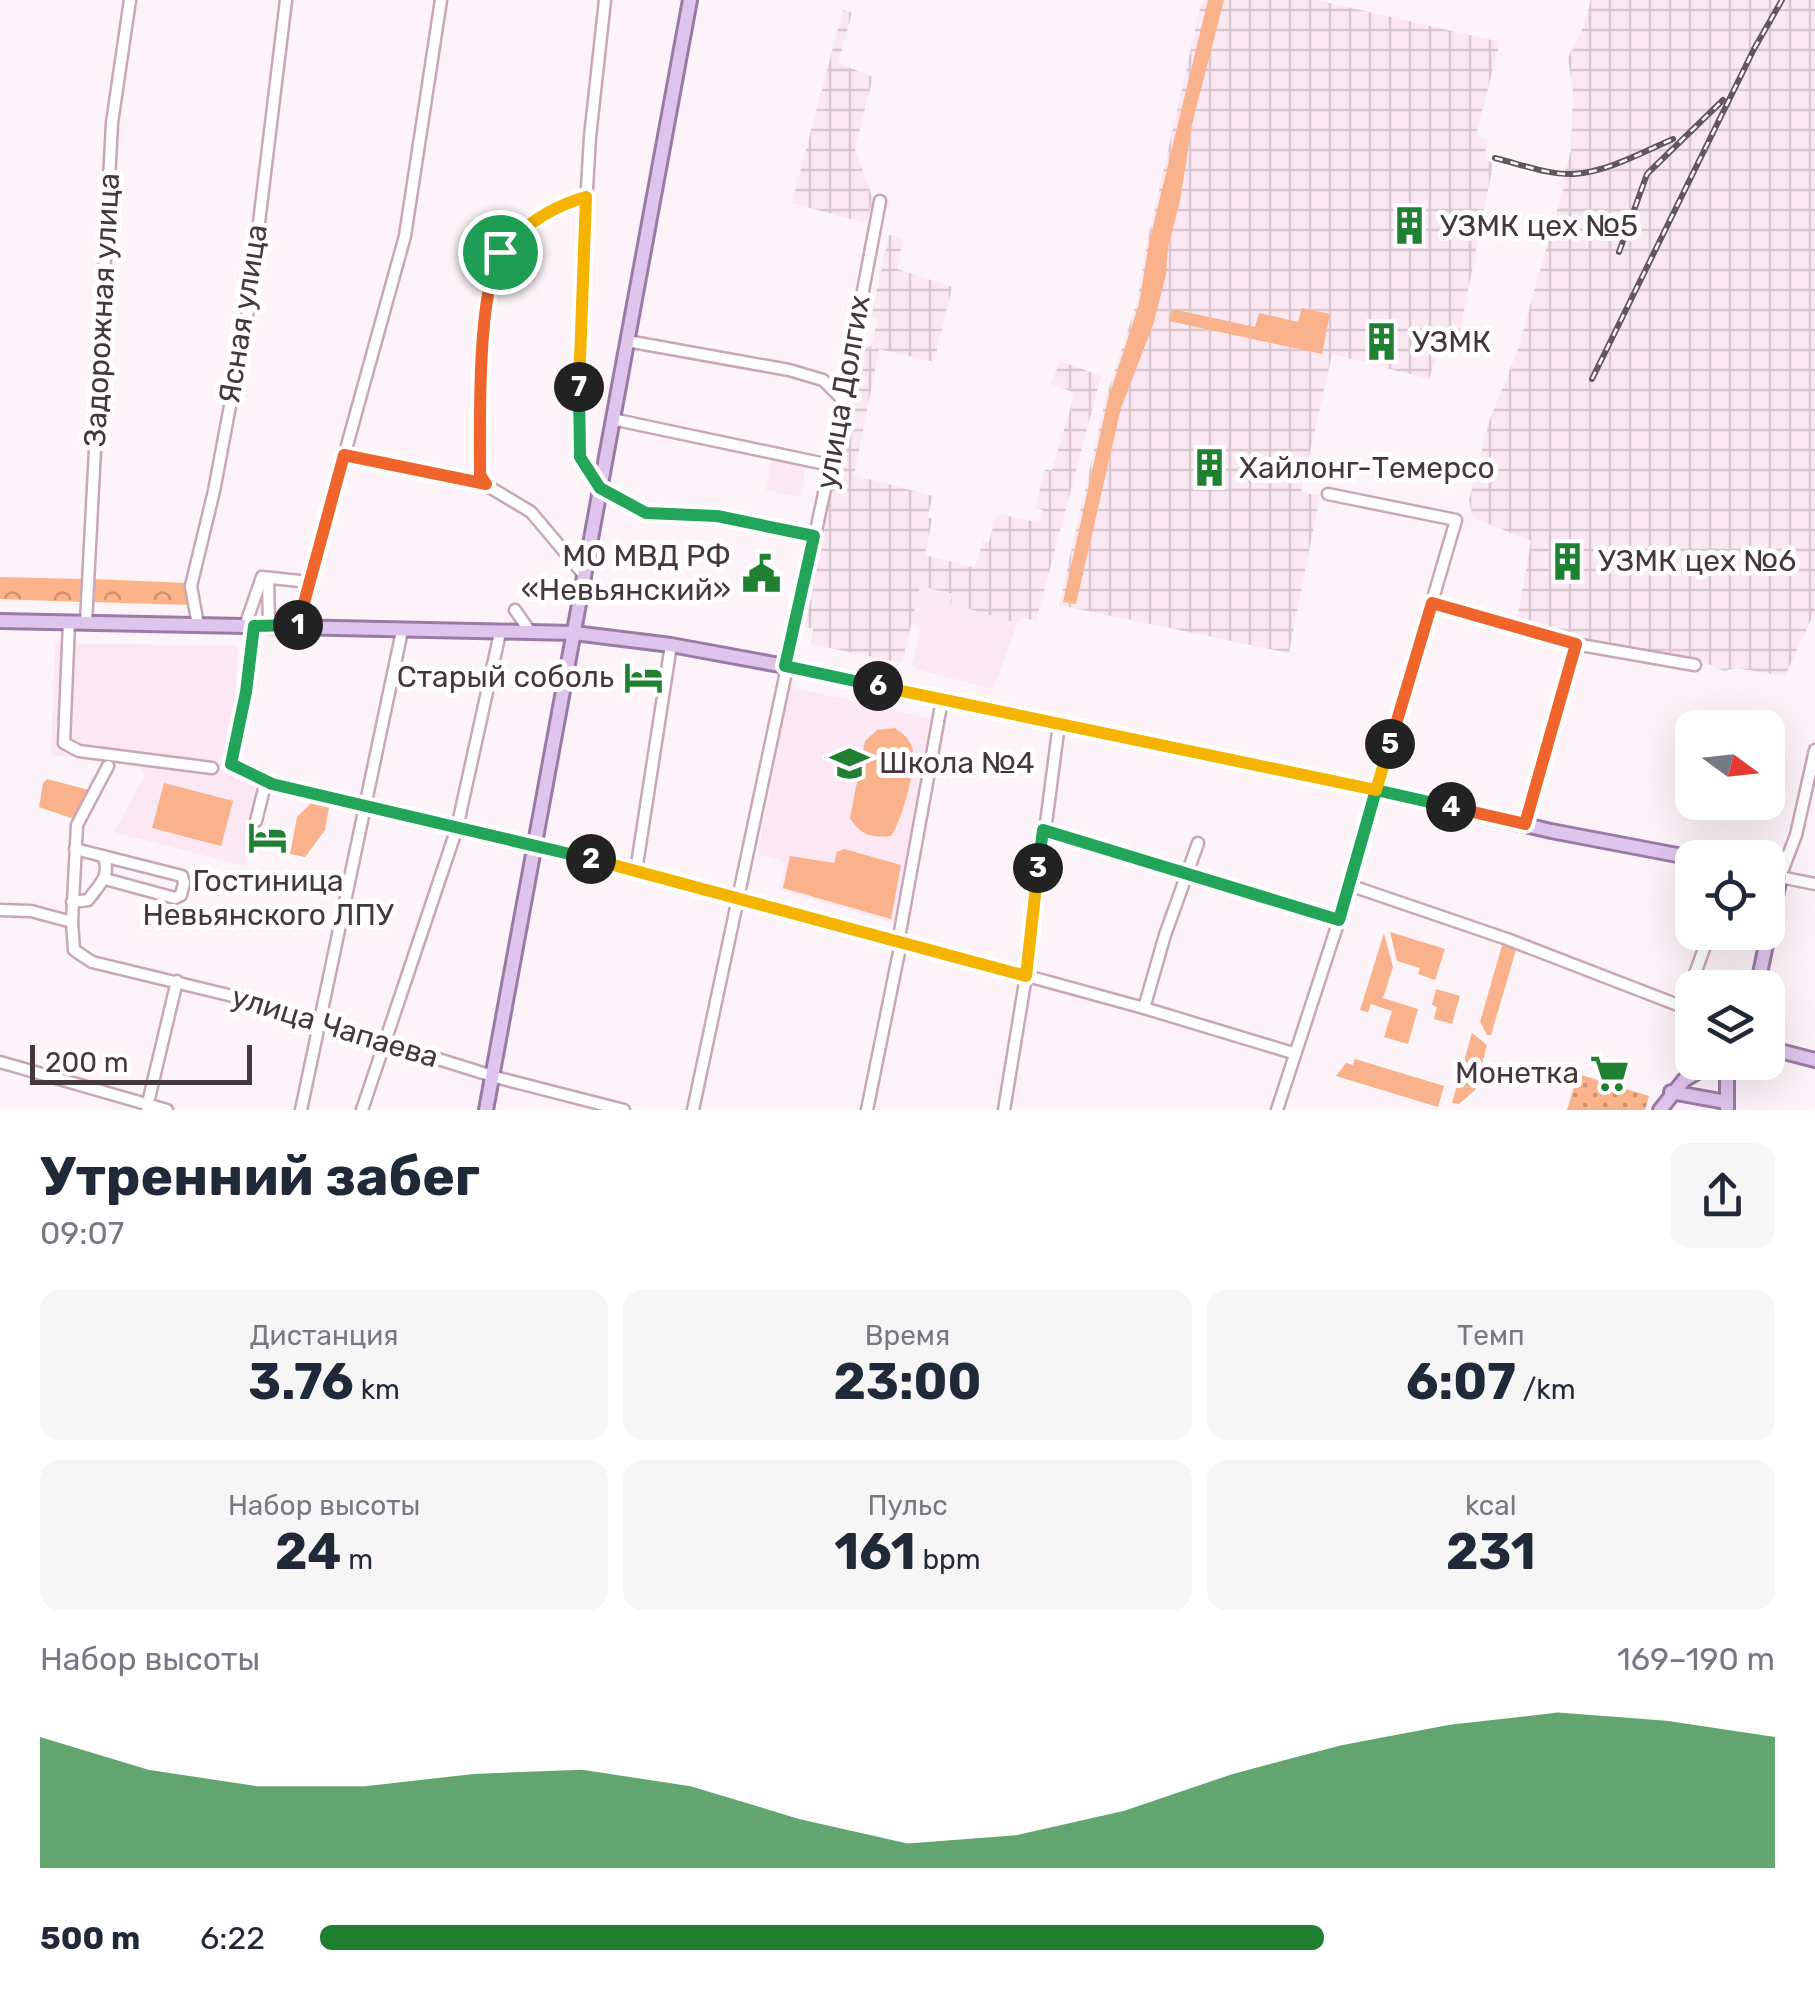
<!DOCTYPE html>
<html lang="ru">
<head>
<meta charset="utf-8">
<style>
	body { margin:0; font-family:Rubik,sans-serif; background:#f6f6f7; color:#1f2937; height:100vh; display:flex; flex-direction:column; font-size:38px; white-space:nowrap }
	* { box-sizing:border-box; margin:0 }
	p { font-size:32px; color:#747a83 }
	.icon { flex:none; width:55px; height:55px; fill:none; stroke:currentColor; stroke-width:2; stroke-linecap:round; stroke-linejoin:round }
	.map { position:relative; height:1110px; overflow:hidden }
	.drawer { display:flex; flex-direction:column; background:#fff; flex:1 }
	.drawer>* { flex:none }
	.needle { width:65px; rotate:105deg }
	.fabs { position:absolute; left:1675px; top:710px; display:grid; gap:20px }
	.fabs a { display:grid; place-items:center; width:110px; height:110px; border-radius:20px; background:#fff; box-shadow:0 10px 40px #0002; font-size:50px }
	.scale { position:absolute; left:30px; bottom:25px; width:222px; box-sizing:border-box; padding-left:10px; border:5px solid #45373e; border-top:0; font-size:28px; line-height:35px; white-space:nowrap; color:#45373e; -webkit-text-stroke:8px #fff; paint-order:stroke }
	.pin { position:absolute; display:grid; place-items:center; width:85px; height:85px; color:#fff; margin:-42px; border:5px solid #fff; border-radius:50%; box-shadow:0 2px 10px #0007 }
	.km { position:absolute; width:50px; height:50px; margin:-25px; border-radius:50%; background:#222; color:#fff; font-size:28px; line-height:50px; text-align:center }
	.round { display:grid; place-items:center; flex:none; width:105px; height:105px; border-radius:20px; background:#f6f6f7 }
	.head { display:flex; align-items:center; justify-content:space-between; height:170px; padding:0 40px }
	h1 { font-size:55px; font-weight:700; line-height:75px }
	.stats { display:grid; grid-template-columns:repeat(3,1fr); gap:15px; height:170px; padding:10px 40px }
	.stats div { display:grid; align-content:center; border-radius:20px; background:#f6f6f7; text-align:center }
	.stats b { font-size:50px; font-weight:700 }
	.stats small { font-size:28px; font-weight:400 }
	.stats p { font-size:28px }
	.chart { height:280px; padding:20px 40px }
	.chart p { display:flex; justify-content:space-between }
	.chart svg { width:100%; height:180px; margin-top:10px; fill:#208032; opacity:.7 }
	ul { padding:0 40px; list-style:none; font-size:32px }
	li { display:grid; grid-template-columns:160px 120px 1fr; align-items:center; height:75px }
	li i { height:25px; border-radius:12px; background:#208032 }
	.map>svg:first-child { display:block }
	.built { fill:#fbe8f2 }
	.industrial { fill:url(#industrial-grid) }
	.grass { fill:#f9b28b }
	.forest { fill:url(#forest-crowns) }
	.park { fill:url(#park-dots) }
	.lines { fill:none; stroke-linecap:round; stroke-linejoin:round }
	.minor-casing { stroke:#caa6b9; stroke-width:15 }
	.major-casing { stroke:#9b7aa7; stroke-width:18 }
	.minor { stroke:#fff; stroke-width:10 }
	.major { stroke:#dfc5ec; stroke-width:12 }
	.rail-casing { stroke:#63565c; stroke-width:6 }
	.rail { stroke:#fff; stroke-width:2.5; stroke-dasharray:8; stroke-linecap:butt }
	.split-1-casing { stroke:#fff; stroke-width:20 }
	.split-2-casing { stroke:#fff; stroke-width:20 }
	.split-3-casing { stroke:#fff; stroke-width:20 }
	.split-4-casing { stroke:#fff; stroke-width:20 }
	.split-5-casing { stroke:#fff; stroke-width:20 }
	.split-6-casing { stroke:#fff; stroke-width:20 }
	.split-7-casing { stroke:#fff; stroke-width:20 }
	.split-8-casing { stroke:#fff; stroke-width:20 }
	.split-1 { stroke:#f0652b; stroke-width:12 }
	.split-2 { stroke:#22a559; stroke-width:12 }
	.split-3 { stroke:#f5b400; stroke-width:12 }
	.split-4 { stroke:#22a559; stroke-width:12 }
	.split-5 { stroke:#f0652b; stroke-width:12 }
	.split-6 { stroke:#f5b400; stroke-width:12 }
	.split-7 { stroke:#22a559; stroke-width:12 }
	.split-8 { stroke:#f5b400; stroke-width:12 }
	.labels { text-anchor:middle; stroke-width:10; stroke-linejoin:round; paint-order:stroke }
	.poi-label { font-size:30px; fill:#45373e; stroke:#fff; text-anchor:start }
	.street-label { font-size:30px; fill:#45373e; stroke:#fff }
</style>
</head>
<body>
<div class="map">
<svg width="1815" height="1110" viewBox="0 0 1815 1110">
	<defs>
		<pattern id="industrial-grid" width="8" height="8" patternUnits="userSpaceOnUse" patternTransform="scale(2.5)"><rect width="8" height="8" fill="#fbe8f2"/><path d="M0 4h8M4 0v8" fill="none" stroke="#d8c8d1"/></pattern>
		<pattern id="forest-crowns" width="20" height="18" patternUnits="userSpaceOnUse" patternTransform="scale(2.5)"><rect width="20" height="18" fill="#fdb38a"/><path d="M2 6a3 3 0 1 1 6 0M12 15a3 3 0 1 1 6 0" fill="none" stroke="#cf9272"/></pattern>
		<pattern id="park-dots" width="8" height="8" patternUnits="userSpaceOnUse" patternTransform="scale(2.5)"><rect width="8" height="8" fill="#f9b28b"/><path d="M2 2h.1M6 6h.1" fill="none" stroke="#cb9273" stroke-width="1.8" stroke-linecap="round"/></pattern>
	</defs>
	<rect width="100%" height="100%" fill="#fcf4f8"/>
	<g class="built">
		<path d="M772 456 806 463 800 497 766 490Z"/>
		<path d="M920 586 952 595 951 603 1017 624 993 689 919 670 912 665 921 626 911 623Z"/>
		<path d="M55 643 238 646 236 694 220 770 265 780 245 866 114 832 145 776 140 764 51 755Z"/>
		<path d="M789 687 932 719 894 923 779 889 786 862 758 854Z"/>
	</g>
	<g class="industrial">
		<path d="M1202 0H1317L1500 42 1477 131 1480 138 1488 140 1484 157 1493 164 1457 346 1441 343 1429 379 1332 354 1301 492 1320 496 1289 653 1059 605 1106 397 1137 302 1147 243Z"/>
		<path d="M1591 0H1815V611L1785 676 1736 668 1724 671 1697 659 1516 625 1531 541 1473 518 1469 500 1490 419 1517 352 1565 182 1562 181 1571 151 1573 91 1568 58 1583 28Z"/>
		<path d="M843 10 852 13 838 63 873 77 855 149 873 199 866 223 792 203Z"/>
		<path d="M889 235 903 238 897 269 952 287 934 362 879 349 854 475 933 496 927 517 932 519 925 555 975 568 983 541 989 542 997 513 1040 523 1043 510 1035 508 1045 470H1052L1075 393 1051 384 1060 361 1101 376 1036 621 1022 617 1019 624 950 603 952 594 920 586 902 663 811 644 813 629 805 627 861 344 871 347 878 318 871 316Z"/>
	</g>
	<g class="grass">
		<path d="M1208 0H1224L1192 124 1180 201 1168 247 1166 275 1153 325 1121 408 1076 604 1063 602 1108 399 1139 304 1149 243Z"/>
		<path d="M1302 308 1330 314 1322 354 1169 321 1172 309 1255 327 1259 313 1298 322Z"/>
		<path d="M895 728C903 734 908 737 912 747 918 763 902 821 891 836 870 838 861 835 850 818L865 741 877 730Z"/>
		<path d="M47 779 89 790 74 819 39 807 43 783Z"/>
		<path d="M164 783 233 801 221 846 152 828Z"/>
		<path d="M316 798 330 802 325 830 305 857 290 854 297 817Z"/>
		<path d="M844 849 901 865 891 919 783 888 790 856 834 863 837 852Z"/>
		<path d="M1390 932 1445 949 1435 980 1418 974 1420 968 1397 961Z"/>
		<path d="M1384 933 1393 967 1383 998 1418 1009 1408 1044 1384 1037 1392 1011 1371 1004 1368 1012 1360 1010Z"/>
		<path d="M1503 942 1516 950 1491 1035H1487L1480 1022Z"/>
		<path d="M1436 989 1460 996 1452 1024 1434 1019 1437 1007 1432 1005Z"/>
		<path d="M1472 1033 1487 1045 1475 1090 1459 1104 1452 1103Z"/>
		<path d="M1355 1059 1444 1086 1438 1107 1336 1076 1346 1063 1353 1065Z"/>
	</g>
	<g class="forest">
		<path d="M0 577 82 579 81 602 0 599Z"/>
		<path d="M92 579 188 583 189 605 92 602Z"/>
	</g>
	<path class="park" d="M1578 1074 1649 1096 1645 1110H1567Z"/>
	<g class="lines">
		<defs>
			<g id="minor">
				<path d="M605 0 590 137 579 326 580 457 600 488 646 513 717 516 814 536"/>
				<path d="M627 341 789 370 823 380 842 399"/>
				<path d="M612 419 830 465"/>
				<path d="M344 455 486 485 531 512 584 575"/>
				<path d="M486 485C470 462 486 306 491 272 510 233 546 208 586 197"/>
				<path d="M268 578 269 626"/>
				<path d="M1432 603 1575 644 1695 665"/>
				<path d="M515 610 531 633"/>
				<path d="M69 622 64 743 79 751 212 768"/>
				<path d="M86 622 112 123 130 0"/>
				<path d="M198 625 191 586 214 491 249 305 286 0"/>
				<path d="M245 626 262 577 309 582"/>
				<path d="M254 626 246 692 231 764 272 784 739 897 1144 1008 1293 1053"/>
				<path d="M297 626 405 236 441 0"/>
				<path d="M1815 750 1796 835 1780 877 1815 884"/>
				<path d="M108 766 77 825 72 922 74 950 92 962 249 1000 499 1078 624 1110"/>
				<path d="M256 821 266 781"/>
				<path d="M1525 825 1575 644"/>
				<path d="M1043 830 1339 920"/>
				<path d="M75 849 182 876 184 883 181 895 175 898 105 879"/>
				<path d="M636 871 671 645"/>
				<path d="M1349 885 1507 939 1683 1007 1684 1049 1692 1075"/>
				<path d="M72 902 88 900C99 885 112 875 103 856"/>
				<path d="M0 910 31 911 72 922"/>
				<path d="M1683 1007 1710 932"/>
				<path d="M1144 1008 1165 935 1198 843"/>
				<path d="M0 1062 167 1110"/>
				<path d="M147 1107 177 981"/>
				<path d="M301 1110 402 631"/>
				<path d="M362 1110 457 828 500 633"/>
				<path d="M693 1110 830 465 880 201"/>
				<path d="M867 1110 901 942 900 932 942 700"/>
				<path d="M1004 1110 1026 976 1059 724"/>
				<path d="M1277 1110 1339 920 1456 520 1328 494"/>
			</g>
			<g id="major">
				<path d="M0 621 574 633 671 645 785 666 1388 793 1551 831 1693 858"/>
				<path d="M1757 988 1780 877 1768 873"/>
				<path d="M1768 1048 1815 1060"/>
				<path d="M1671 1092 1726 1102"/>
				<path d="M1727 1108V1062"/>
				<path d="M486 1110 690 0"/>
				<path d="M1660 1110 1684 1080 1714 1062"/>
			</g>
		</defs>
		<use href="#minor" class="minor-casing"/>
		<use href="#major" class="major-casing"/>
		<use href="#minor" class="minor"/>
		<use href="#major" class="major"/>
		<defs>
			<g id="rail">
				<path d="M1495 158C1520 164 1548 175 1574 174 1607 172 1643 152 1673 139"/>
				<path d="M1619 252 1647 174 1723 100"/>
				<path d="M1592 379 1754 49 1782 0"/>
			</g>
		</defs>
		<use href="#rail" class="rail-casing"/>
		<use href="#rail" class="rail"/>
	</g>
	<g class="lines">
		<defs>
			<path id="split-1" d="M298 625 344 455 486 484 480 475C480 419 477 300 500 252"/>
			<path id="split-2" d="M298 625 254 626 246 692 231 764 272 784 591 859"/>
			<path id="split-3" d="M591 859 1026 976 1038 868"/>
			<path id="split-4" d="M1038 868 1043 830 1339 920 1376 790 1451 807"/>
			<path id="split-5" d="M1390 744 1432 603 1576 644 1525 824 1451 807"/>
			<path id="split-6" d="M878 686 1376 790 1390 744"/>
			<path id="split-7" d="M579 387 580 457 600 488 646 513 717 516 814 536 785 666 878 686"/>
			<path id="split-8" d="M500 252C523 226 553 206 586 197L579 387"/>
		</defs>
		<use href="#split-1" class="split-1-casing"/>
		<use href="#split-2" class="split-2-casing"/>
		<use href="#split-3" class="split-3-casing"/>
		<use href="#split-4" class="split-4-casing"/>
		<use href="#split-5" class="split-5-casing"/>
		<use href="#split-6" class="split-6-casing"/>
		<use href="#split-7" class="split-7-casing"/>
		<use href="#split-8" class="split-8-casing"/>
		<use href="#split-1" class="split-1"/>
		<use href="#split-2" class="split-2"/>
		<use href="#split-3" class="split-3"/>
		<use href="#split-4" class="split-4"/>
		<use href="#split-5" class="split-5"/>
		<use href="#split-6" class="split-6"/>
		<use href="#split-7" class="split-7"/>
		<use href="#split-8" class="split-8"/>
	</g>
	<defs>
		<symbol id="building-bare" viewBox="-9 -9 18 18"><path d="M-4-6H4V6H1V3H-1V6H-4ZM-2.5-4.3h1.7v1.8h-1.7ZM.8-4.3h1.7v1.8H.8ZM-2.5-1h1.7V.8h-1.7ZM.8-1h1.7V.8H.8Z" fill="#208032" stroke="#fff" stroke-width="2.5" paint-order="stroke"/></symbol>
		<symbol id="civic-bare" viewBox="-9 -9 18 18"><path d="M-.6-6.5H3V-4.5H.6V-3L4-1V1h2V6H-6V1h2V-1L-.6-3ZM-1.2 2.5V6h2.4V2.5Z" fill="#208032" stroke="#fff" stroke-width="2.5" paint-order="stroke"/></symbol>
		<symbol id="hotel-bare" viewBox="-9 -9 18 18"><path d="M-6-4.5h1.5V1H6V5H4.5V3h-9V5H-6ZM-4 0a1.8 1.8 0 1 1 3.6 0ZM.5 0V-2.5h3Q6-2.5 6 0Z" fill="#208032" stroke="#fff" stroke-width="2.5" paint-order="stroke"/></symbol>
		<symbol id="school-bare" viewBox="-9 -9 18 18"><path d="M0-5L7-2L0 1L-7-2ZM-4 1L0 2.5L4 1V4Q0 6-4 4Z" fill="#208032" stroke="#fff" stroke-width="2.5" paint-order="stroke"/></symbol>
		<symbol id="supermarket-bare" viewBox="-9 -9 18 18"><path d="M-6-5.5h2.5l.6 2H6L4.5 2H-2.5L-4.4-4H-6ZM-1.5 3.2a1.3 1.3 0 1 0 .1 0ZM3 3.2a1.3 1.3 0 1 0 .1 0Z" fill="#208032" stroke="#fff" stroke-width="2.5" paint-order="stroke"/></symbol>
	</defs>
	<g fill-rule="evenodd">
		<use href="#building-bare" x="1382" y="198" width="55" height="55"/>
		<use href="#building-bare" x="1354" y="314" width="55" height="55"/>
		<use href="#building-bare" x="1182" y="440" width="55" height="55"/>
		<use href="#building-bare" x="1540" y="534" width="55" height="55"/>
		<use href="#civic-bare" x="734" y="546" width="55" height="55"/>
		<use href="#hotel-bare" x="616" y="650" width="55" height="55"/>
		<use href="#school-bare" x="822" y="736" width="55" height="55"/>
		<use href="#hotel-bare" x="240" y="810" width="55" height="55"/>
		<use href="#supermarket-bare" x="1582" y="1046" width="55" height="55"/>
	</g>
	<g class="labels">
		<g class="poi-label">
			<text x="1440" y="236">УЗМК цех №5</text>
			<text x="1412" y="352">УЗМК</text>
			<text x="1239" y="478">Хайлонг-Темерсо</text>
			<text x="731" y="566" text-anchor="end">МО МВД РФ<tspan x="731" dy="34">«Невьянский»</tspan></text>
			<text x="1598" y="571">УЗМК цех №6</text>
			<text x="614" y="687" text-anchor="end">Старый соболь</text>
			<text x="879" y="773">Школа №4</text>
			<text x="268" y="891" text-anchor="middle">Гостиница<tspan x="268" dy="34">Невьянского ЛПУ</tspan></text>
			<text x="1579" y="1083" text-anchor="end">Монетка</text>
		</g>
		<g class="street-label">
			<text transform="translate(102 310) rotate(-87)" y="10">Задорожная улица</text>
			<text transform="translate(243 314) rotate(-81)" y="10">Ясная улица</text>
			<text transform="translate(843 392) rotate(-80)" y="10">улица Долгих</text>
			<text transform="translate(335 1027) rotate(17)" y="10">улица Чапаева</text>
		</g>
	</g>
</svg>
<div class="fabs">
<a><svg class="needle" viewBox="-14 -14 28 28"><path d="M0-13l5 13h-10z" fill="#e53935"/><path d="M0 13l5-13h-10z" fill="#747a83"/></svg></a>
<a><svg class="icon" aria-label="locate" viewBox="0 0 24 24"><circle cx="12" cy="12" r="6"/><path d="M12 2v4M12 18v4M2 12h4M18 12h4"/></svg></a>
<a><svg class="icon" aria-label="layers" viewBox="0 0 24 24"><path d="M12 4l9 5-9 5-9-5zM3 14l9 5 9-5"/></svg></a>
</div>
<div class="scale">200 m</div>
<div class="pin" style="left:500px;top:252px;background:#1e9e55"><svg class="icon" aria-label="arrive" viewBox="0 0 24 24"><path d="M6 21V4h12l-3 4 3 4H6"/></svg></div>
<b class="km" style="left:298px;top:625px">1</b>
<b class="km" style="left:591px;top:859px">2</b>
<b class="km" style="left:1038px;top:868px">3</b>
<b class="km" style="left:1451px;top:807px">4</b>
<b class="km" style="left:1390px;top:744px">5</b>
<b class="km" style="left:878px;top:686px">6</b>
<b class="km" style="left:579px;top:387px">7</b>
</div>
<section class="drawer">
<div class="head"><div><h1>Утренний забег</h1><p>09:07</p></div><a class="round"><svg class="icon" aria-label="share" viewBox="0 0 24 24"><path d="M12 15V3M7 8l5-5 5 5M5 13v7h14v-7"/></svg></a></div>
<div class="stats">
<div><p>Дистанция</p><b>3.76<small> km</small></b></div>
<div><p>Время</p><b>23:00</b></div>
<div><p>Темп</p><b>6:07<small> /km</small></b></div>
</div>
<div class="stats">
<div><p>Набор высоты</p><b>24<small> m</small></b></div>
<div><p>Пульс</p><b>161<small> bpm</small></b></div>
<div><p>kcal</p><b>231</b></div>
</div>
<div class="chart"><p><span>Набор высоты</span>169–190 m</p>
<svg viewBox="0 0 160 44" preserveAspectRatio="none"><path d="M0 44V12L10 20L20 24L30 24L40 21L50 20L60 24L70 32L80 38L90 36L100 30L110 21L120 14L130 9L140 6L150 8L160 12V44z"/></svg>
</div>
<ul>
<li><b>500 m</b>6:22<i style="width:69%"></i></li>
</ul>
</section>
</body>
</html>
